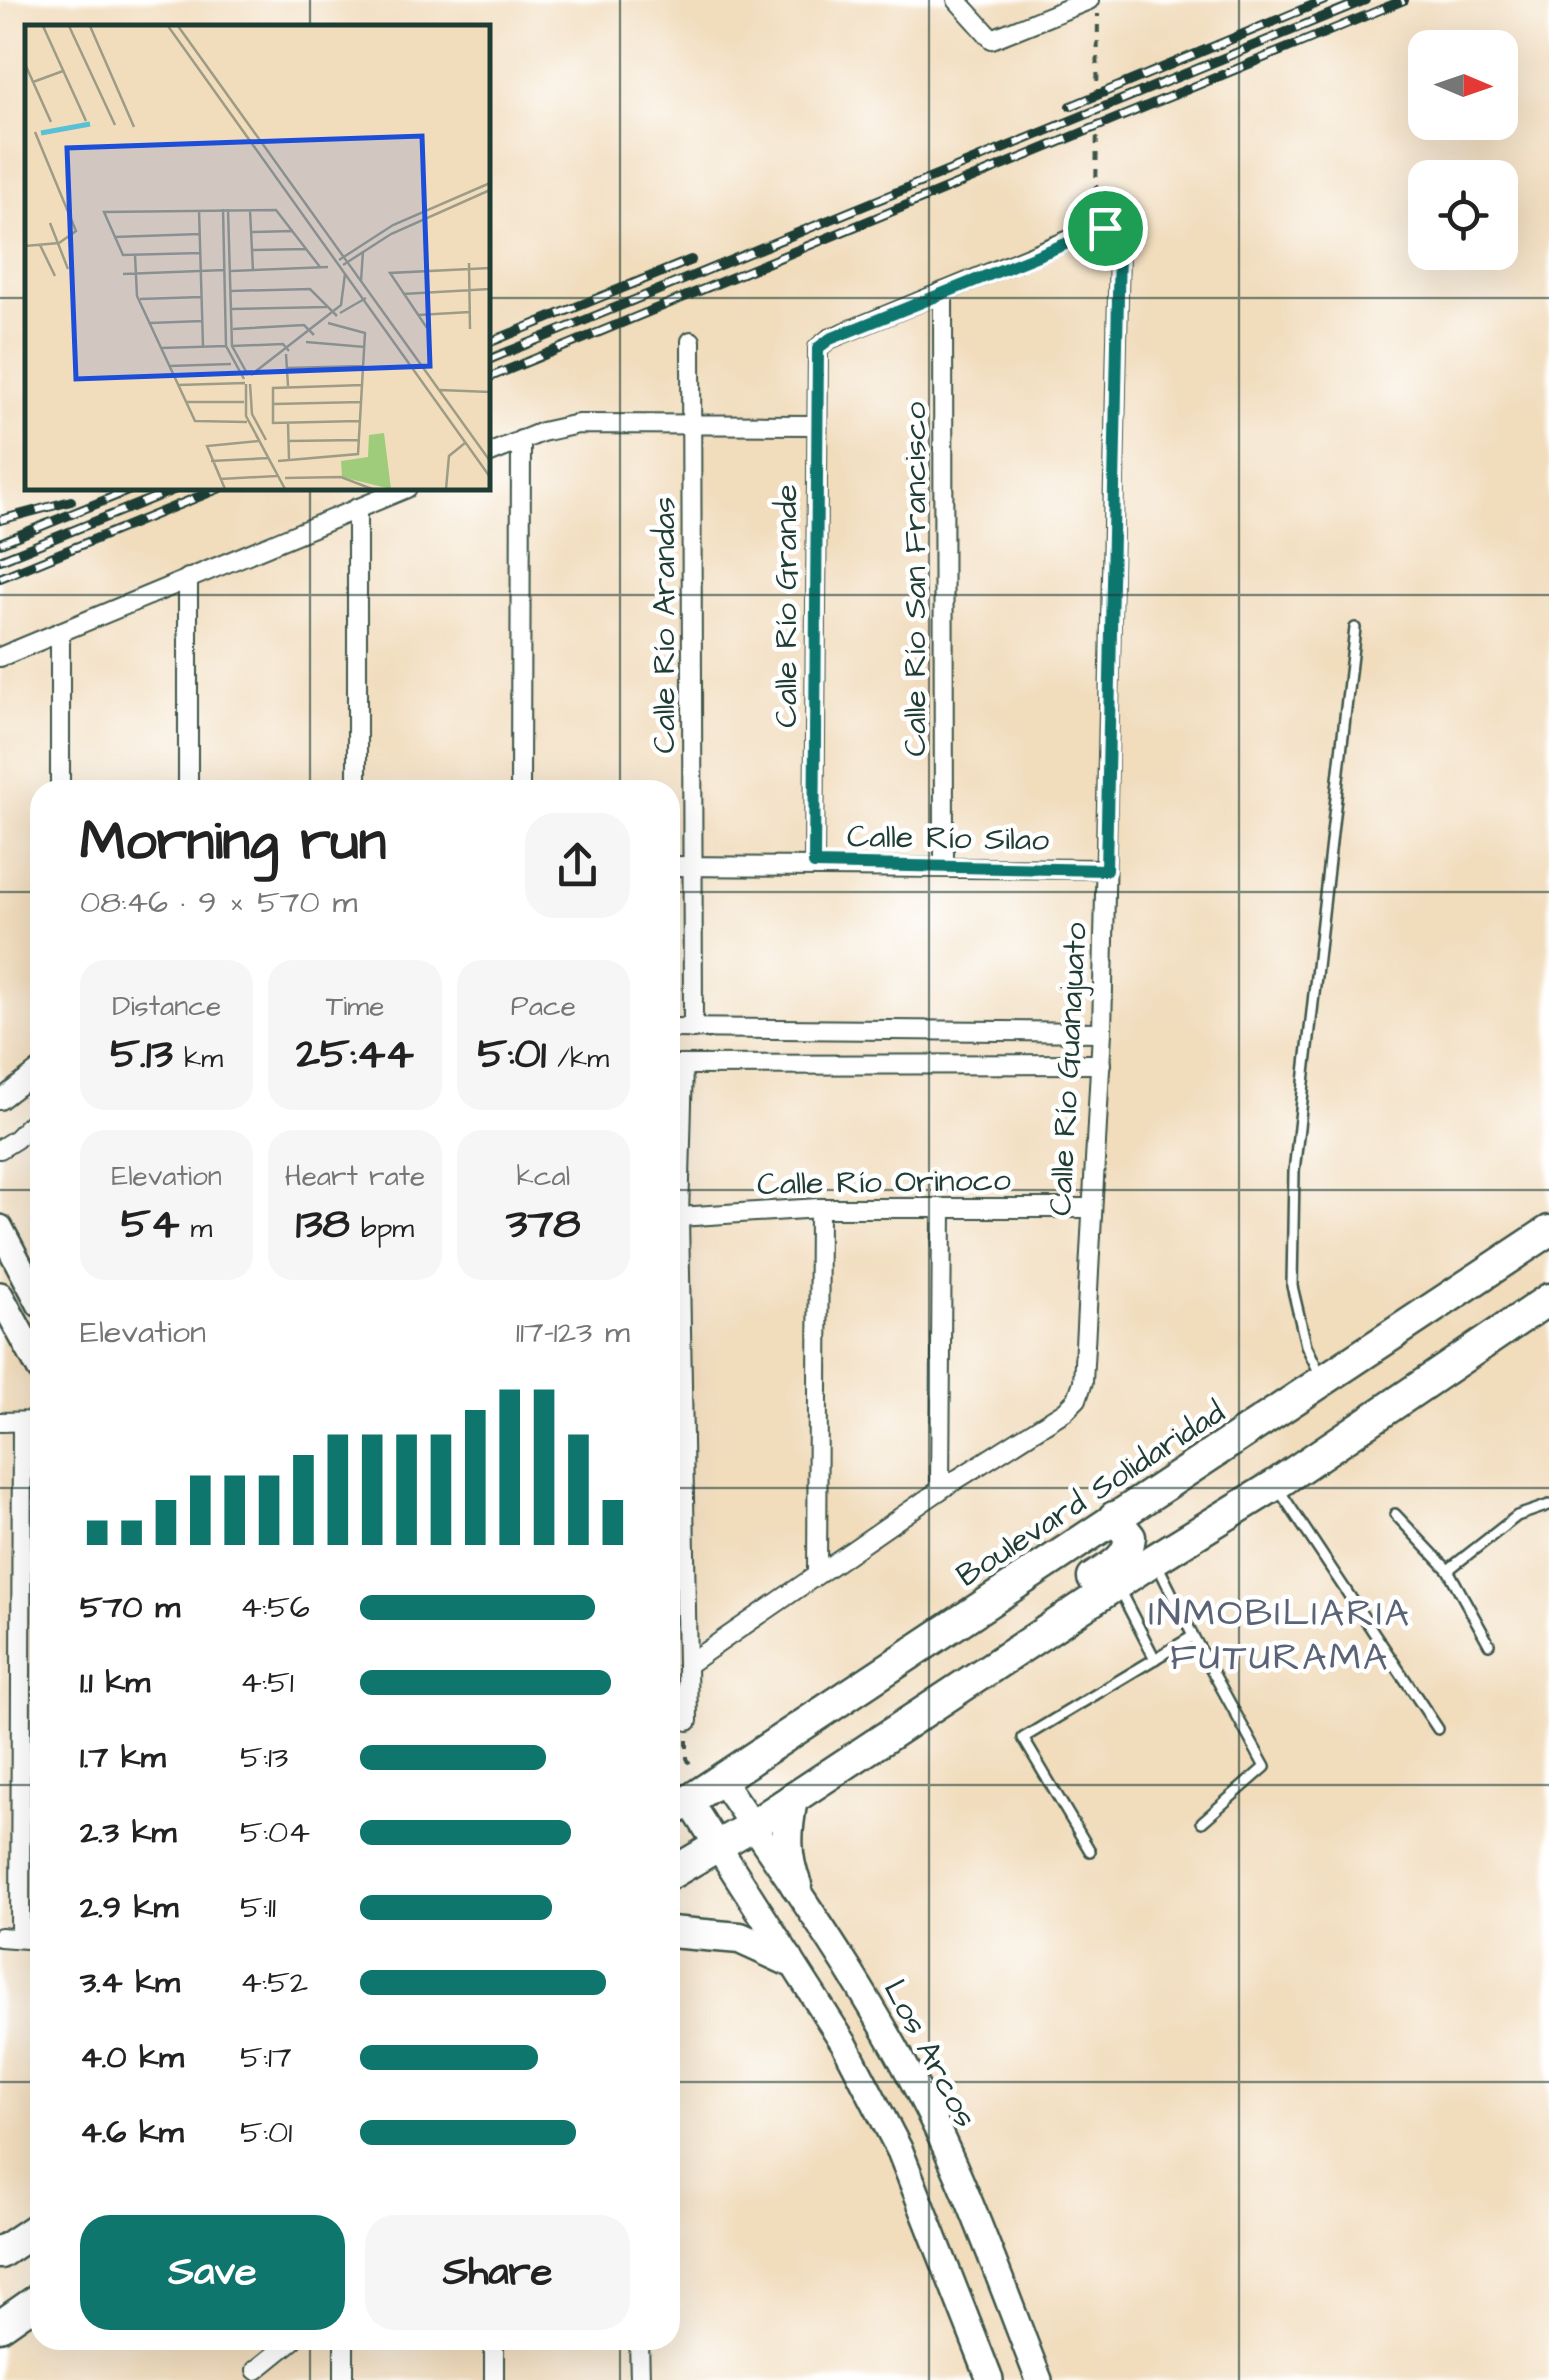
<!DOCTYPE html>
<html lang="en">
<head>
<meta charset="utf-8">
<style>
	body { margin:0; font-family:"Architects Daughter",sans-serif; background:#f6f6f6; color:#222; height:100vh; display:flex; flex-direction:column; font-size:38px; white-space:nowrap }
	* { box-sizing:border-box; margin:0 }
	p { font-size:32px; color:#767676 }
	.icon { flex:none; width:55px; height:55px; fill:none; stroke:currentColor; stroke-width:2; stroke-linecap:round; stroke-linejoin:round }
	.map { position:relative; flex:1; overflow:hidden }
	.details { position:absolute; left:30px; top:780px; width:650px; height:1570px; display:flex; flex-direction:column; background:#fff; border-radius:30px; box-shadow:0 10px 40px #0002 }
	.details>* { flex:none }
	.needle { width:65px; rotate:92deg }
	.fabs { position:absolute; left:1408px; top:30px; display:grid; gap:20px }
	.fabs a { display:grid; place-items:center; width:110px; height:110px; border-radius:20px; background:#fff; box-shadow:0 10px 40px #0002; font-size:50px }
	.pin { position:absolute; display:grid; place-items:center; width:85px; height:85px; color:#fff; margin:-42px; border:5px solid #fff; border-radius:50%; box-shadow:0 2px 10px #0007 }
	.round { display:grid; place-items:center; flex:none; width:105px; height:105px; border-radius:30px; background:#f6f6f6 }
	.headline { display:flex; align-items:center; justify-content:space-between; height:170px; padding:0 50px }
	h1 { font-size:55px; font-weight:700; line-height:75px }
	.stats { display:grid; grid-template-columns:repeat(3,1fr); gap:15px; height:170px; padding:10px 50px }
	.stats div { display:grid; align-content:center; border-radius:25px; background:#f6f6f6; text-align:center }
	.stats b { font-size:42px; font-weight:700 }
	.stats small { font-size:28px; font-weight:400 }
	.stats p { font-size:28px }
	.chart { height:280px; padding:20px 50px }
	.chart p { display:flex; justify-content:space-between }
	.chart svg { width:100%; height:180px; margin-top:10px; stroke:#0f766e; stroke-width:6 }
	.button { display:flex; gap:20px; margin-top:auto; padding:20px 50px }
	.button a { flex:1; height:115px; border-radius:30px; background:#0f766e; color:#fff; font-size:40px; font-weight:700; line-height:115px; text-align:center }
	.button a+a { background:#f6f6f6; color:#222 }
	ul { padding:0 50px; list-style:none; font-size:32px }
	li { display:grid; grid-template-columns:160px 120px 1fr; align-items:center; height:75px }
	li i { height:25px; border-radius:12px; background:#0f766e }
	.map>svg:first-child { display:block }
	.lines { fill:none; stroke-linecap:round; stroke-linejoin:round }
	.service-casing { stroke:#3e5548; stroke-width:14 }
	.minor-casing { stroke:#3e5548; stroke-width:22 }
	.secondary-casing { stroke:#3e5548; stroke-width:30 }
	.trunk-casing { stroke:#3e5548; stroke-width:35 }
	.path { stroke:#3e5548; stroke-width:4; stroke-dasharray:8 8; stroke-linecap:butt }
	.service { stroke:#fff; stroke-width:9 }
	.minor { stroke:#fff; stroke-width:18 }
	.secondary { stroke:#fff; stroke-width:25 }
	.trunk { stroke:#fff; stroke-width:30 }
	.rail-casing { stroke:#1f3d34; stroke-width:10 }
	.rail { stroke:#fff; stroke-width:6; stroke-dasharray:19; stroke-linecap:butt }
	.route-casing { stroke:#fff; stroke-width:20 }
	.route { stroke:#0f766e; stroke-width:12 }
	.grid { fill:none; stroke:#1f3d34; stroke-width:2.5; stroke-opacity:0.55 }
	.labels { text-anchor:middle; stroke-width:9; stroke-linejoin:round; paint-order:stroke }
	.street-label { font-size:32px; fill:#1f3d34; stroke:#fff }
	.quarter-label { font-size:38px; letter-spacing:2.5px; fill:#5b6477; stroke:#fff }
	.inset-river { fill:none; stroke:#59c1d6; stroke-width:5 }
	.inset-road { fill:none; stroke:#9d9c86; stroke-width:2.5 }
	.view { fill:#1d4ed8; fill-opacity:0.15; stroke:#1d4ed8; stroke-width:5 }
	.inset-edge { fill:none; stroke:#1f3d34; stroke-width:5 }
</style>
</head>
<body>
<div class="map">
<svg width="1549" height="2380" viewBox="0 0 1549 2380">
	<rect width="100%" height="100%" fill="#fff"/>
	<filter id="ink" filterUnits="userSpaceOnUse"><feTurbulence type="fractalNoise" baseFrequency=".01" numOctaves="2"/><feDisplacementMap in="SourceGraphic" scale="20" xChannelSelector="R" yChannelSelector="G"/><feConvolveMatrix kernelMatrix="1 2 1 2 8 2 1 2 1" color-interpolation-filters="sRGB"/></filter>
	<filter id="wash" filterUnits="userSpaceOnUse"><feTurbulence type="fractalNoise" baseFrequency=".0048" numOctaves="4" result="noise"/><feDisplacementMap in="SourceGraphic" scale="40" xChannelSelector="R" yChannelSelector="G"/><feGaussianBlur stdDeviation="2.25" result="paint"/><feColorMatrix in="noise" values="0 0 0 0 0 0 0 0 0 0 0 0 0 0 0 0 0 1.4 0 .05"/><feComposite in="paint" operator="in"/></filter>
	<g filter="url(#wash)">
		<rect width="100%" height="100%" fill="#f1dcbc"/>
	</g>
	<g filter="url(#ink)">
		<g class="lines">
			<defs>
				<g id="service">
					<path d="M1320 1374 1306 1345 1292 1286 1294 1172 1355 628"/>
					<path d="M1279 1490 1438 1729"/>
					<path d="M1395 1514 1448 1570"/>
					<path d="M1120 1591 1155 1659"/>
					<path d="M1193 1636 1265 1767 1202 1822"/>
					<path d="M1489 1644 1448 1570 1517 1516 1549 1505"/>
					<path d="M1090 1851 1023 1738 1193 1636 1156 1562"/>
				</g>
				<g id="minor">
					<path d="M957 0 992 39 1089 0"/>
					<path d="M943 292 944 867"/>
					<path d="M691 341 693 1029"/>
					<path d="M488 454 542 432 578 424 816 425"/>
					<path d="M0 657 407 488"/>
					<path d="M60 790V632"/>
					<path d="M188 790V578"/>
					<path d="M357 790V508"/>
					<path d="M520 790 521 440"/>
					<path d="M670 866 1105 869"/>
					<path d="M670 1028 1102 1032"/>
					<path d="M670 1065 1101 1064"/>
					<path d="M683 1065 679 1217 688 1721"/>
					<path d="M0 1100 40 1069"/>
					<path d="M0 1149 16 1139 40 1114"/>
					<path d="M679 1217 819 1208H1091"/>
					<path d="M0 1422 40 1421"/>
					<path d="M940 1490 942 1209"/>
					<path d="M817 1573 819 1208"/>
					<path d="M688 1664 940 1490 1065 1411 1077 1399 1083 1382 1102 1032 1119 248 1112 231 1096 229 829 339 818 348 814 864"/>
					<path d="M0 1937 40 1940"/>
					<path d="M20 1938 22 1422"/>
					<path d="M494 2340V2380"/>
					<path d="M639 2340 640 2380"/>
					<path d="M256 2370 293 2340"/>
					<path d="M344 2380V2340"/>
				</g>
				<g id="secondary">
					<path d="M0 1228 40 1304"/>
					<path d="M0 1295 40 1369"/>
					<path d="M721 1780C807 1903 894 2028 954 2166 985 2236 1011 2309 1039 2380"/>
					<path d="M689 1801 845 2045 900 2151 990 2380"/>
				</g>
				<g id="trunk">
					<path d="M1093 1578C1110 1567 1128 1560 1130 1537L1114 1517"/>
					<path d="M792 1799C786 1831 784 1855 796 1885"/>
					<path d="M670 1813 1549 1231"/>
					<path d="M670 1874 753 1825 1155 1559 1275 1485 1549 1299"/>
					<path d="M670 1932 740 1938 788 1960"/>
					<path d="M0 2253 40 2226"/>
					<path d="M0 2326 40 2298"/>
				</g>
			</defs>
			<use href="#service" class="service-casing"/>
			<use href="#minor" class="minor-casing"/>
			<use href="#secondary" class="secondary-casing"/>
			<use href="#trunk" class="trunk-casing"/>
			<g class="path">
				<path d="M1096 209 1098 14"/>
				<path d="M687 1740V1758L692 1769"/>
			</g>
			<use href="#service" class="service"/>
			<use href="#minor" class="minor"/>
			<use href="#secondary" class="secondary"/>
			<use href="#trunk" class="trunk"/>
			<defs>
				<g id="rail">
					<path d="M1071 106 1325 0"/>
					<path d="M488 343 691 260"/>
					<path d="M488 360 1365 0"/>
					<path d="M488 378 1404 0"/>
					<path d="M0 520 71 501"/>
					<path d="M0 543 135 488"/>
					<path d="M0 560 178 488"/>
					<path d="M0 578 220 488"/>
				</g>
			</defs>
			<use href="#rail" class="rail-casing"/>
			<use href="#rail" class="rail"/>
		</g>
	</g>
	<g class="lines" filter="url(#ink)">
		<defs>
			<path id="route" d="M1105 228 1118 238 1119 248 1106 870 814 864 818 348 830 339Z"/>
		</defs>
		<use href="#route" class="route-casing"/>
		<use href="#route" class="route"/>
	</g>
	<path class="grid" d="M310 0V28M620 0V790M929 0V2380M1239 0V2380M0 298H28M488 298H1549M310 488V790M0 595H1549M0 892H40M670 892H1549M0 1190H40M670 1190H1549M0 1488H40M670 1488H1549M0 1785H40M670 1785H1549M0 2082H40M670 2082H1549M310 2340V2380M620 2340V2380"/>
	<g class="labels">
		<g class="street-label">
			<text transform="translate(914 579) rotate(-90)" y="11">Calle Río San Francisco</text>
			<text transform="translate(785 606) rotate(-90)" y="11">Calle Río Grande</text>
			<text transform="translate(663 625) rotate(-90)" y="11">Calle Río Arandas</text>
			<text transform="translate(948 837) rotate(1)" y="11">Calle Río Silao</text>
			<text transform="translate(1067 1069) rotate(-87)" y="11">Calle Río Guanajuato</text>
			<text transform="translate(884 1181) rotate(-1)" y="11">Calle Río Orinoco</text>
			<text transform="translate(1090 1493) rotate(-33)" y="11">Boulevard Solidaridad</text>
			<text transform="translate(931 2053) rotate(62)" y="11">Los Arcos</text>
		</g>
		<g class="quarter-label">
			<text x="1280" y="1625">INMOBILIARIA<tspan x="1280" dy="44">FUTURAMA</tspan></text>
		</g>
	</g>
	<g transform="translate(25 25)">
		<rect width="465" height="465" fill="#f1dcbc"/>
		<path d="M359 408 366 464 317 452 316 436 343 432 344 410Z" fill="#9ecc7a"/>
		<path class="inset-river" d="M16 108 65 99"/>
		<path class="inset-road" d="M18 1 61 96M44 1 90 100M65 1 109 102M143 1 465 452M153 1 465 436M0 39 26 97M8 57 38 46M198 184 201 321 219 354M203 184 207 321 223 350M174 185 178 321M225 185 228 246M25 198 43 244M226 207 268 206M89 212 175 209M15 220 30 251M0 221 34 218 51 206 10 107M226 225 281 224M175 228 98 230 79 187 251 185 295 242M110 230 112 271 170 396 222 397M314 235 368 200 465 158M444 238 445 304M318 240 366 209 465 165M206 246 303 242M98 249 200 245M336 256 338 226M206 266 285 264 312 291M378 269 465 264M115 274 177 272M206 284 302 282M315 288 341 273M393 290 445 287M125 298 177 296M402 303 365 248 465 243M208 304 279 300 289 310M281 317 340 322M207 321 258 319 264 326M136 323 201 321M261 329 263 361M144 341 206 339M262 343 339 341M226 350 316 280 320 249M221 359V391L260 464M225 359 227 389 241 415M153 360 220 358M415 365 465 367M161 377H219M249 379 336 377M334 396 248 398V363L338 360M263 398 264 434M264 416 334 415M186 436 244 433M253 436 333 429 340 308 303 298M260 453 316 452 347 464M195 454 252 451M200 464 182 421 233 416M421 464 424 431 440 418"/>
		<path class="view" d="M397 111 405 341 51 354 42 123Z"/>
		<rect width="465" height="465" class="inset-edge"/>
	</g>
</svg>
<div class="fabs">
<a><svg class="needle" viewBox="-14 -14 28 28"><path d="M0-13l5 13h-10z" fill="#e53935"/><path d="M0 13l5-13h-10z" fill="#767676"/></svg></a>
<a><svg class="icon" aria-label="locate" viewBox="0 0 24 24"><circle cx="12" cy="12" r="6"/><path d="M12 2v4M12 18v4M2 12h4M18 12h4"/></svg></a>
</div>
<div class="pin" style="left:1105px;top:228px;background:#1e9e55"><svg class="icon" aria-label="arrive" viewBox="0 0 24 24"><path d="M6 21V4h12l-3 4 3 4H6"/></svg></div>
<section class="details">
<div class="headline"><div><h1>Morning run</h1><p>08:46 · 9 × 570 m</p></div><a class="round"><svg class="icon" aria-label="share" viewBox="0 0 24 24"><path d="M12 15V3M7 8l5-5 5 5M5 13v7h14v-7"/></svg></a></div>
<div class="stats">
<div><p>Distance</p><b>5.13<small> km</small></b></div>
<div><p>Time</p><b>25:44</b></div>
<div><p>Pace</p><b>5:01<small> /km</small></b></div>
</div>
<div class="stats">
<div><p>Elevation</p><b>54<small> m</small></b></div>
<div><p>Heart rate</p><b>138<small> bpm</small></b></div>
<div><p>kcal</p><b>378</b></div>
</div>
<div class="chart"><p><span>Elevation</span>117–123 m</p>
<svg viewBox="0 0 160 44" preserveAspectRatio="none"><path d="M5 44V38M15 44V38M25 44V33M35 44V27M45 44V27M55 44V27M65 44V22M75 44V17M85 44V17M95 44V17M105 44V17M115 44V11M125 44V6M135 44V6M145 44V17M155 44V33"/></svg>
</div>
<ul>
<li><b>570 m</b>4:56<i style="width:87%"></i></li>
<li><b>1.1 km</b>4:51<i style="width:93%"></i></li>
<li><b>1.7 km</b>5:13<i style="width:69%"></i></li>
<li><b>2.3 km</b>5:04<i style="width:78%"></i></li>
<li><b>2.9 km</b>5:11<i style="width:71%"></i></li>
<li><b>3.4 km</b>4:52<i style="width:91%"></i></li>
<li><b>4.0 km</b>5:17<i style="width:66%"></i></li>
<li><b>4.6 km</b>5:01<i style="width:80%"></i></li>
</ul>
<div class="button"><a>Save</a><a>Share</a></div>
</section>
</div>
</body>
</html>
